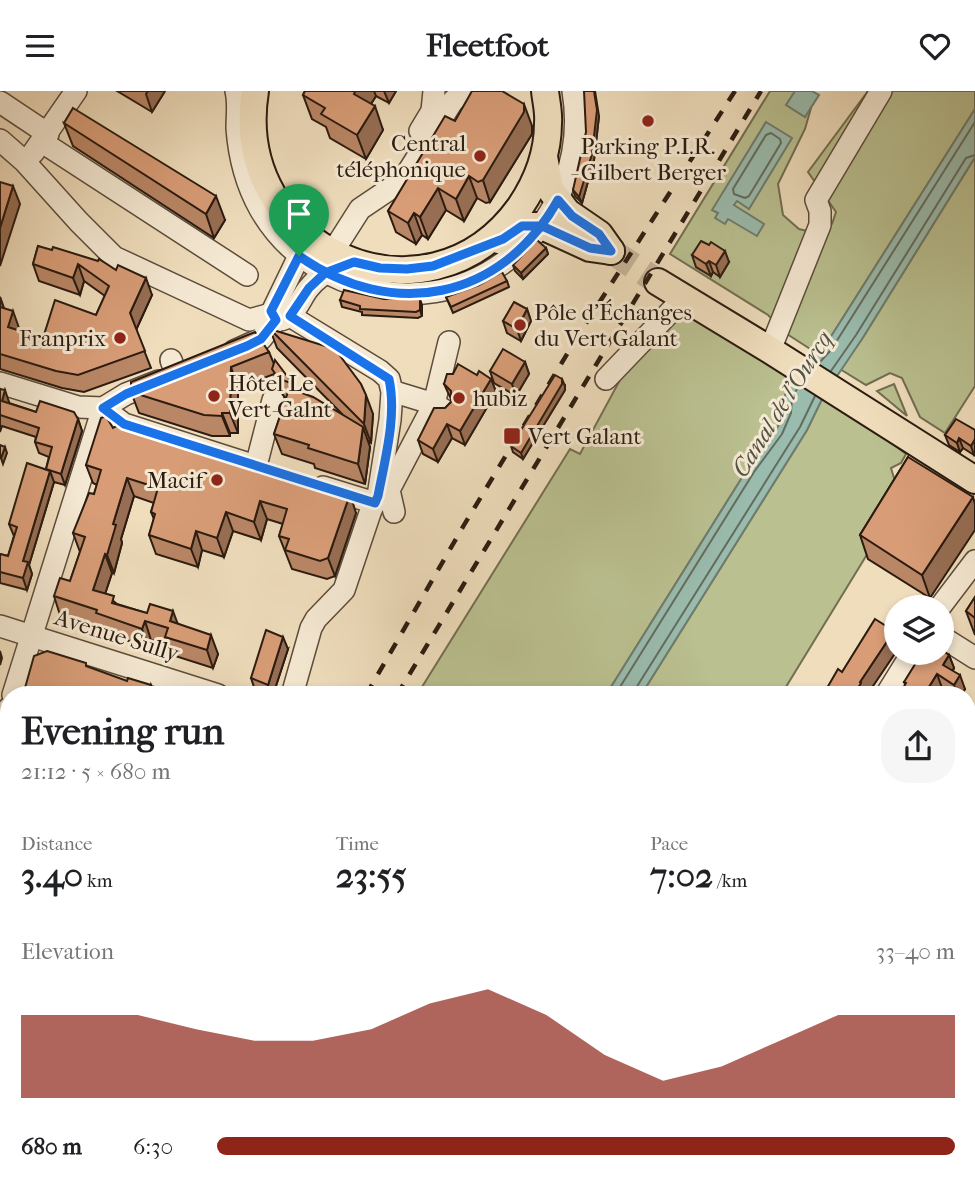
<!DOCTYPE html>
<html lang="en">
<head>
<meta charset="utf-8">
<style>
	body { margin:0; font-family:"IM FELL French Canon",serif; background:#f6f6f6; color:#202124; height:100vh; display:flex; flex-direction:column; font-size:26px; white-space:nowrap }
	* { box-sizing:border-box; margin:0 }
	p { font-size:23px; color:#757577 }
	.icon { flex:none; width:38px; height:38px; fill:none; stroke:currentColor; stroke-width:2; stroke-linecap:round; stroke-linejoin:round }
	.map { position:relative; flex:1; overflow:hidden }
	.side { position:absolute; left:0px; top:595px; width:976px; height:502px; display:flex; flex-direction:column; background:#fff; border-radius:28px 28px 0 0; box-shadow:0 4px 10px #0003 }
	.side>* { flex:none }
	.controls { position:absolute; left:884px; top:504px; display:grid; gap:14px }
	.controls a { display:grid; place-items:center; width:70px; height:70px; border-radius:50%; background:#fff; box-shadow:0 4px 10px #0003; font-size:35px }
	.pin { position:absolute; display:grid; place-items:center; width:60px; height:60px; color:#fff; margin:-72px -30px; border-radius:50% 50% 50% 0; rotate:-45deg; box-shadow:0 0 7px #0007 }
	.pin .icon { rotate:45deg }
	.round { display:grid; place-items:center; flex:none; width:74px; height:74px; border-radius:28px; background:#f6f6f6 }
	.overview { display:flex; align-items:center; justify-content:space-between; height:119px; padding:0 21px }
	h1 { font-size:38px; font-weight:700; line-height:52px }
	.figures { display:grid; grid-template-columns:repeat(3,1fr); gap:10px; height:119px; padding:7px 21px }
	.figures div { display:grid; align-content:center }
	.figures b { font-size:35px; font-weight:700 }
	.figures small { font-size:19px; font-weight:400 }
	.figures p { font-size:19px }
	.chart { height:196px; padding:14px 21px }
	.chart p { display:flex; justify-content:space-between }
	.chart svg { width:100%; height:126px; margin-top:7px; fill:#8f2418; opacity:.7 }
	ul { padding:0 21px; list-style:none; font-size:23px }
	li { display:grid; grid-template-columns:112px 84px 1fr; align-items:center; height:52px }
	li i { height:18px; border-radius:9px; background:#8f2418 }
	header { display:flex; justify-content:space-between; align-items:center; height:91px; padding:0 21px; background:#fff; font-size:32px; font-weight:700 }
	.map>svg:first-child { display:block }
	.green { fill:#bac090; stroke:#726e50; stroke-width:2 }
	.water { fill:#9abcae; stroke:#6e7c6f; stroke-width:2 }
	.lines { fill:none; stroke-linecap:round; stroke-linejoin:round }
	.shore { stroke:#626c5f; stroke-width:2 }
	.major-tunnel { stroke:#c8b69a; stroke-width:26; stroke-dasharray:26 13; stroke-linecap:butt }
	.minor-casing { stroke:#5c4c3b; stroke-width:24 }
	.major-casing { stroke:#2b1b10; stroke-width:30 }
	.minor { stroke:#f5e9d3; stroke-width:21 }
	.major { stroke:#efddbc; stroke-width:26 }
	.rail { stroke:#2b1b10; stroke-width:4.5; stroke-dasharray:12 12; stroke-linecap:butt }
	.wall { fill:#ba8766; stroke:#2b1b10; stroke-width:2 }
	.shaded-wall { fill:#976e53; stroke:#2b1b10; stroke-width:2 }
	.building { fill:#d89d77; stroke:#2b1b10; stroke-width:2 }
	.route-casing { stroke:#fff; stroke-width:14 }
	.route { stroke:#1a73e8; stroke-width:9 }
	.poi-dot { fill:#8f2418; stroke:#f5e9d3; stroke-width:2.5 }
	.labels { text-anchor:middle; stroke-width:6; stroke-linejoin:round; paint-order:stroke }
	.poi-label { font-size:23px; fill:#2b1b10; stroke:#f5e9d3; text-anchor:start }
	.street-label { font-size:23px; fill:#2b1b10; stroke:#f5e9d3 }
	.water-label { font-size:24px; font-style:italic; fill:#525347; stroke:#f5e9d3 }
</style>
</head>
<body>
<header><svg class="icon" aria-label="menu" viewBox="0 0 24 24"><path d="M4 6h16M4 12h16M4 18h16"/></svg>Fleetfoot<svg class="icon" aria-label="heart" viewBox="0 0 24 24"><path d="M12 20l-8-8c-3-5 5-10 8-4 3-6 11-1 8 4z"/></svg></header>
<div class="map">
<svg width="975" height="1097" viewBox="0 0 975 1097">
	<rect width="100%" height="100%" fill="#efddbc"/>
	<filter id="stains"><feTurbulence type="fractalNoise" baseFrequency=".00286" numOctaves="4"/><feColorMatrix values="0 0 0 0 .2 0 0 0 0 .09 0 0 0 0 .02 0 0 0 .5 -.17"/></filter>
	<radialGradient id="worn" r=".72"><stop offset=".6" stop-color="#630" stop-opacity="0"/><stop offset="1" stop-color="#630" stop-opacity=".3"/></radialGradient>
	<g class="green">
		<path d="M770 0H804L811 17 805 38 778 93 783 124 799 138 820 143 832 133 836 121 808 81 868 0H975V18L825 255 818 263 787 243 768 224 670 163Z"/>
		<path d="M975 66V295L945 342 920 326 902 287 890 282 866 294 840 278 862 248Z"/>
		<path d="M684 221 795 288 785 304 784 320 776 340 748 377 606 604H417L570 358 580 363 628 274Z"/>
		<path d="M894 293 907 325 877 300Z"/>
		<path d="M823 306 863 330 906 363 901 372 891 377 894 387 912 390 781 604H641L807 339Z"/>
		<path d="M0 752 9 755V1088L46 1089 41 1097H0Z"/>
		<path d="M968 926 975 931V1097H331L336 1088H968Z"/>
		<path d="M124 1088H304V1089L298 1097H119Z"/>
	</g>
	<g class="water">
		<path d="M795 0H812L819 4 805 26 786 14Z"/>
		<path d="M975 18V66L862 248 823 306 807 339 641 604H606L748 377 776 340 784 320 785 304 795 288 825 255Z"/>
		<path d="M766 31 792 47 749 118 737 110 734 114 764 133 757 145 728 128 725 133 715 127 718 122 712 119Z"/>
		<path d="M304 1088H336V1089L331 1097H298Z"/>
	</g>
	<g class="lines">
		<g class="shore">
			<path d="M771 42 780 48 781 52 749 105 745 107 734 103 733 98 766 44Z"/>
			<path d="M819 272 831 259 975 31"/>
			<path d="M831 280 856 244 966 67 975 64"/>
			<path d="M615 604 754 381 782 343 791 322 792 306 799 295"/>
			<path d="M635 604 636 597 800 336 815 305"/>
		</g>
		<path class="major-tunnel" d="M611 160 658 191"/>
		<defs>
			<g id="minor">
				<path d="M236 0C239 12 237 25 237 37 239 65 246 93 260 118 279 151 308 175 342 189 469 243 595 131 573 0"/>
				<path d="M0 11 48 43"/>
				<path d="M420 40 432 20 434 0"/>
				<path d="M0 49 24 70 79 131 114 166 249 229 271 223"/>
				<path d="M42 51 247 184"/>
				<path d="M33 62 76 0"/>
				<path d="M332 162 360 118 403 89 452 11 458 5 472 0"/>
				<path d="M271 223 299 165 297 151"/>
				<path d="M290 225 380 280 389 288 392 301 390 329 378 405 371 419 344 499 316 528 311 537 292 604"/>
				<path d="M278 229C293 230 300 208 308 198 315 189 324 182 335 178"/>
				<path d="M770 259 820 134V120L816 109 881 0"/>
				<path d="M234 260 261 248 276 229"/>
				<path d="M171 269 176 283"/>
				<path d="M606 288 674 217 682 205"/>
				<path d="M0 292 78 316 103 317 126 303 159 290"/>
				<path d="M398 302 434 313 444 319"/>
				<path d="M256 375 273 309"/>
				<path d="M323 396 375 412"/>
				<path d="M394 421 389 399 434 313 449 251"/>
				<path d="M940 516 975 470"/>
				<path d="M0 535 218 604"/>
				<path d="M942 546 975 567"/>
				<path d="M13 604 103 317 124 333 249 373"/>
				<path d="M886 604 912 562"/>
				<path d="M0 645 9 617"/>
				<path d="M0 734 9 737"/>
				<path d="M968 840 975 832"/>
				<path d="M968 918 975 923"/>
			</g>
			<g id="major">
				<path d="M255 0C229 159 427 246 520 116 537 91 548 62 548 32 549 21 546 10 545 0"/>
				<path d="M544 66 550 98 567 121 599 143 611 160"/>
				<path d="M499 149 522 135H542L590 157 611 160"/>
				<path d="M658 191 770 259 975 389"/>
			</g>
		</defs>
		<use href="#minor" class="minor-casing"/>
		<use href="#major" class="major-casing"/>
		<use href="#minor" class="minor"/>
		<use href="#major" class="major"/>
		<g class="rail">
			<path d="M366 604 464 434 581 240 735 0"/>
			<path d="M397 604 761 0"/>
			<path d="M65 1097 70 1088"/>
			<path d="M99 1097 104 1088"/>
		</g>
	</g>
	<g class="wall">
		<path d="M117 0H165L152 21Z"/>
		<path d="M305 0H396L389 12 376 5 371 13 383 39 366 68 330 47 326 36 312 28 303 4Z"/>
		<path d="M599 25 594 69 582 112 575 105 573 99Z"/>
		<path d="M455 30 532 35V43L490 111 486 112 477 107 464 130 446 119 428 148 422 144 416 153 396 141 388 120Z"/>
		<path d="M64 32 225 129 214 147 73 55Z"/>
		<path d="M38 155 152 204 136 239 151 277 84 301 62 297 0 278V206L4 217 19 237 18 239 43 247 96 224 105 205 84 190 80 204 39 190 33 173Z"/>
		<path d="M546 157 548 163 523 188 515 180 513 174Z"/>
		<path d="M692 164 729 171 720 186 713 181 711 185 696 176Z"/>
		<path d="M507 190 509 196 453 222 446 206Z"/>
		<path d="M384 208 422 214V225L418 227 362 224V221L342 216 340 209Z"/>
		<path d="M527 218 531 230 521 250 507 242 503 230Z"/>
		<path d="M270 238 373 323 371 352 368 350 370 356 365 393 315 377 314 373 282 363 274 343 286 308 279 298 274 283 238 297V342H230V345H212L139 322 131 301 269 261 274 273 299 301 343 324 277 257Z"/>
		<path d="M525 271 529 283 516 305 494 292 490 280Z"/>
		<path d="M477 284 491 288 496 301 465 354 452 347 438 371 423 363 418 349 451 311V308L444 293Z"/>
		<path d="M565 295V299L523 368 513 361 511 355Z"/>
		<path d="M0 298 9 311V312L36 321 78 328 82 340 65 394 54 391 29 474 32 483 27 499 0 492V463L8 465 14 445 9 433 46 378 49 366 39 362 35 351 36 346 2 335 0 341Z"/>
		<path d="M113 337 200 358 356 422 335 485 327 488 292 478 279 445 283 433 267 428 261 449 233 440 224 466 202 459 198 476 156 463 149 444 154 428 151 421 154 412 134 405 121 448 122 452 114 482H112L105 503 117 513 177 532 218 563 213 577 172 564 168 553 151 549 149 557 103 541 101 537 60 524 54 505 70 490 80 461 73 442 94 403 97 394 93 392 86 374Z"/>
		<path d="M975 339 974 364 963 357 960 361 949 354 945 344Z"/>
		<path d="M908 366 930 507 868 468 860 444Z"/>
		<path d="M975 506V544L966 520Z"/>
		<path d="M288 558 273 604H267L255 599 251 587Z"/>
		<path d="M949 564 954 577 953 580 965 598 961 604H953L942 597 905 593 904 591Z"/>
		<path d="M9 652V715L1 712 0 709V682Z"/>
		<path d="M975 685 972 737 968 732V704L971 700 968 692Z"/>
		<path d="M975 761V800L968 793V769Z"/>
		<path d="M975 862V898L968 894V869Z"/>
	</g>
	<g class="shaded-wall">
		<path d="M148 0H165L152 21 146 3Z"/>
		<path d="M355 0H374L376 5 362 27 354 3Z"/>
		<path d="M384 0H396L389 12Z"/>
		<path d="M594 0H595L599 25 594 69 582 112 579 106Z"/>
		<path d="M524 13 532 35V43L490 111 483 89Z"/>
		<path d="M375 15 383 39 366 68 357 44Z"/>
		<path d="M469 85 477 107 464 130 456 108Z"/>
		<path d="M13 95 20 113 0 175V137Z"/>
		<path d="M438 97 446 119 428 148 420 126Z"/>
		<path d="M216 105 225 129 214 147 206 123Z"/>
		<path d="M414 122 422 144 416 153 408 132Z"/>
		<path d="M546 157 548 163 523 188 521 182Z"/>
		<path d="M725 160 729 171 720 186 716 174Z"/>
		<path d="M709 170 713 181 711 185 706 173Z"/>
		<path d="M78 173 84 190 80 204 73 187Z"/>
		<path d="M146 187 152 204 136 239 130 222Z"/>
		<path d="M0 206 4 218 0 231Z"/>
		<path d="M420 208 422 214V225L420 219Z"/>
		<path d="M527 218 531 230 521 250 517 238Z"/>
		<path d="M13 220 19 237 14 253 8 236Z"/>
		<path d="M525 271 529 283 516 305 512 293Z"/>
		<path d="M231 276 238 297V342L230 322Z"/>
		<path d="M491 288 496 301 465 354 460 340Z"/>
		<path d="M562 288 565 295V299L523 368 521 362Z"/>
		<path d="M5 299 9 311 6 322 2 310Z"/>
		<path d="M366 304 373 323 371 352 364 333Z"/>
		<path d="M222 322 230 342V345L222 325Z"/>
		<path d="M78 328 82 340 65 394 61 383Z"/>
		<path d="M447 333 452 347 438 371 433 358Z"/>
		<path d="M363 336 370 356 365 393 358 373Z"/>
		<path d="M959 347 963 357 960 361 957 352Z"/>
		<path d="M975 348V363L974 364 971 355Z"/>
		<path d="M5 356 7 362 3 373 1 367Z"/>
		<path d="M50 380 54 391 29 474 32 483 27 499 23 487V470Z"/>
		<path d="M127 387 134 405 121 448 122 452 114 482 107 464 113 433Z"/>
		<path d="M350 403 356 422 335 485 328 467Z"/>
		<path d="M973 406 975 413V439L930 507 922 484Z"/>
		<path d="M260 410 267 428 261 449 254 431Z"/>
		<path d="M226 421 233 440 224 466 217 447Z"/>
		<path d="M196 440 202 459 198 476 191 458Z"/>
		<path d="M105 463 112 482 100 518 93 499Z"/>
		<path d="M173 520 180 539 170 530Z"/>
		<path d="M145 530 151 549 149 557 142 538Z"/>
		<path d="M894 540 896 544V561L867 604H854L860 591Z"/>
		<path d="M211 544 218 563 213 577 207 559Z"/>
		<path d="M283 546 288 558 273 604H272L268 594Z"/>
		<path d="M0 560 2 567 0 574Z"/>
		<path d="M949 564 954 577 948 587 943 574Z"/>
		<path d="M937 583 942 597 938 604H924Z"/>
		<path d="M960 584 965 598 961 604H957L954 594Z"/>
		<path d="M151 594 155 604H149Z"/>
		<path d="M975 720V734L972 737 968 726Z"/>
	</g>
	<g class="building">
		<path d="M305 0H355L354 3 375 15 357 44 321 23 325 17 303 4Z"/>
		<path d="M472 0H502L524 13V21L483 89 478 91 469 85 456 108 438 97 420 126 414 122 408 132 388 120 445 25 455 30Z"/>
		<path d="M584 0H594L597 19 592 63 579 106 573 99 586 41Z"/>
		<path d="M73 17 216 105 206 123 64 32Z"/>
		<path d="M0 91 13 95 0 137Z"/>
		<path d="M537 149 546 157 521 182 513 174Z"/>
		<path d="M701 150 709 154 711 151 725 160 716 174 709 170 706 173 692 164Z"/>
		<path d="M38 155 52 159 53 156 98 170 99 168 116 179 118 174 146 187 130 222 145 260 78 284 56 280 0 263V216L13 220 8 236 43 247 55 209 96 224 109 195 78 173 73 187 33 173Z"/>
		<path d="M502 181 507 190 451 216 446 206 479 194Z"/>
		<path d="M344 199 384 208H420V219L416 221 360 218V215L340 209Z"/>
		<path d="M514 211 527 218 517 238 503 230Z"/>
		<path d="M270 238 335 258 361 293 366 304 364 333Z"/>
		<path d="M255 241 269 261 231 276 230 322H222V325L204 324 131 301V291Z"/>
		<path d="M503 258 525 271 512 293 490 280Z"/>
		<path d="M275 269 299 301 313 306 363 336 358 373 308 357 309 354 274 343 291 292 279 288 272 278Z"/>
		<path d="M458 273 477 284 479 280 491 288 460 340 447 333 433 358 418 349 434 317H445L451 311V300L444 293 447 283H453Z"/>
		<path d="M555 284 562 288V293L521 362 511 355Z"/>
		<path d="M0 298 5 299 2 310 36 321 40 310 74 321 78 328 61 383 46 378 52 356 35 351 39 337 0 324Z"/>
		<path d="M106 325 113 337 124 331 133 333 199 354 198 357 350 403 328 467 320 470 285 459 289 448 279 445 287 418 260 410 254 431 226 421 217 447 196 440 191 458 149 444 155 423 151 421 158 397 127 387 113 433 116 434 107 464 105 463 93 499 114 505 112 512 147 522 150 513 173 520 170 530 211 544 207 559 165 546 168 537 145 530 142 538 96 522 97 519 54 505 60 487 70 490 85 446 73 442 89 402 94 403 101 379 86 374 101 327Z"/>
		<path d="M956 328 975 339V348L971 355 959 347 957 352 945 344Z"/>
		<path d="M0 354 5 356 1 367H0Z"/>
		<path d="M908 366 973 406 922 484 860 444Z"/>
		<path d="M27 372 50 380 23 470 28 471 23 487 0 481V463L8 465 17 436 9 433Z"/>
		<path d="M975 506V527L966 520Z"/>
		<path d="M875 528 894 540 860 591 861 592 854 604H823L838 578 842 581Z"/>
		<path d="M266 539 283 546 268 594 251 587Z"/>
		<path d="M942 559 949 564 943 574 960 584 954 594 937 583 924 604H899L906 592 904 591 922 562H942Z"/>
		<path d="M47 560 86 572V575L127 590 128 587 151 594 149 604H68L59 601 58 604H23L34 565Z"/>
		<path d="M9 652V701L0 698V682Z"/>
		<path d="M975 685V720L968 726V704L973 697 968 692Z"/>
		<path d="M975 761V787L973 790 968 785V769Z"/>
		<path d="M972 861 975 862V889L968 885V869Z"/>
	</g>
	<g class="lines">
		<defs>
			<path id="route" d="M299 165 271 220 276 229 261 248 247 255 126 303 103 317 124 333 375 412 378 405C385 368 397 325 389 288L290 225 309 197 325 182 354 171 380 177 407 178 433 175 503 148 522 135H542L590 157 611 160 599 143 572 125 558 109C501 210 392 230 299 165"/>
		</defs>
		<use href="#route" class="route-casing"/>
		<use href="#route" class="route"/>
	</g>
	<g class="poi-dot">
		<circle cx="648" cy="30" r="7"/>
		<circle cx="480" cy="65" r="7"/>
		<circle cx="520" cy="234" r="7"/>
		<circle cx="120" cy="247" r="7"/>
		<circle cx="214" cy="305" r="7"/>
		<circle cx="459" cy="307" r="7"/>
		<rect x="503" y="336" width="18" height="18" rx="3.5"/>
		<circle cx="217" cy="389" r="7"/>
	</g>
	<g class="labels">
		<g class="poi-label">
			<text x="466" y="60" text-anchor="end">Central<tspan x="466" dy="26">téléphonique</tspan></text>
			<text x="648" y="63" text-anchor="middle">Parking P.I.R.<tspan x="648" dy="26">- Gilbert Berger</tspan></text>
			<text x="534" y="229">Pôle d'Échanges<tspan x="534" dy="26">du Vert Galant</tspan></text>
			<text x="106" y="255" text-anchor="end">Franprix</text>
			<text x="228" y="300">Hôtel Le<tspan x="228" dy="26">Vert-Galnt</tspan></text>
			<text x="473" y="315">hubiz</text>
			<text x="528" y="353">Vert Galant</text>
			<text x="203" y="397" text-anchor="end">Macif</text>
		</g>
		<g class="street-label">
			<text transform="translate(117 544) rotate(17)" y="8">Avenue Sully</text>
		</g>
		<g class="water-label">
			<text transform="translate(782 313) rotate(-58)" y="8">Canal de l'Ourcq</text>
		</g>
	</g>
	<rect width="100%" height="100%" filter="url(#stains)"/>
	<rect width="100%" height="100%" fill="url(#worn)"/>
</svg>
<div class="controls">
<a><svg class="icon" aria-label="layers" viewBox="0 0 24 24"><path d="M12 4l9 5-9 5-9-5zM3 14l9 5 9-5"/></svg></a>
</div>
<div class="pin" style="left:299px;top:165px;background:#1e9e55"><svg class="icon" aria-label="arrive" viewBox="0 0 24 24"><path d="M6 21V4h12l-3 4 3 4H6"/></svg></div>
<section class="side">
<div class="overview"><div><h1>Evening run</h1><p>21:12 · 5 × 680 m</p></div><a class="round"><svg class="icon" aria-label="share" viewBox="0 0 24 24"><path d="M12 15V3M7 8l5-5 5 5M5 13v7h14v-7"/></svg></a></div>
<div class="figures">
<div><p>Distance</p><b>3.40<small> km</small></b></div>
<div><p>Time</p><b>23:55</b></div>
<div><p>Pace</p><b>7:02<small> /km</small></b></div>
</div>
<div class="chart"><p><span>Elevation</span>33–40 m</p>
<svg viewBox="0 0 160 44" preserveAspectRatio="none"><path d="M0 44V15L10 15L20 15L30 20L40 24L50 24L60 20L70 11L80 6L90 15L100 29L110 38L120 33L130 24L140 15L150 15L160 15V44z"/></svg>
</div>
<ul>
<li><b>680 m</b>6:30<i style="width:100%"></i></li>
</ul>
</section>
</div>
</body>
</html>
